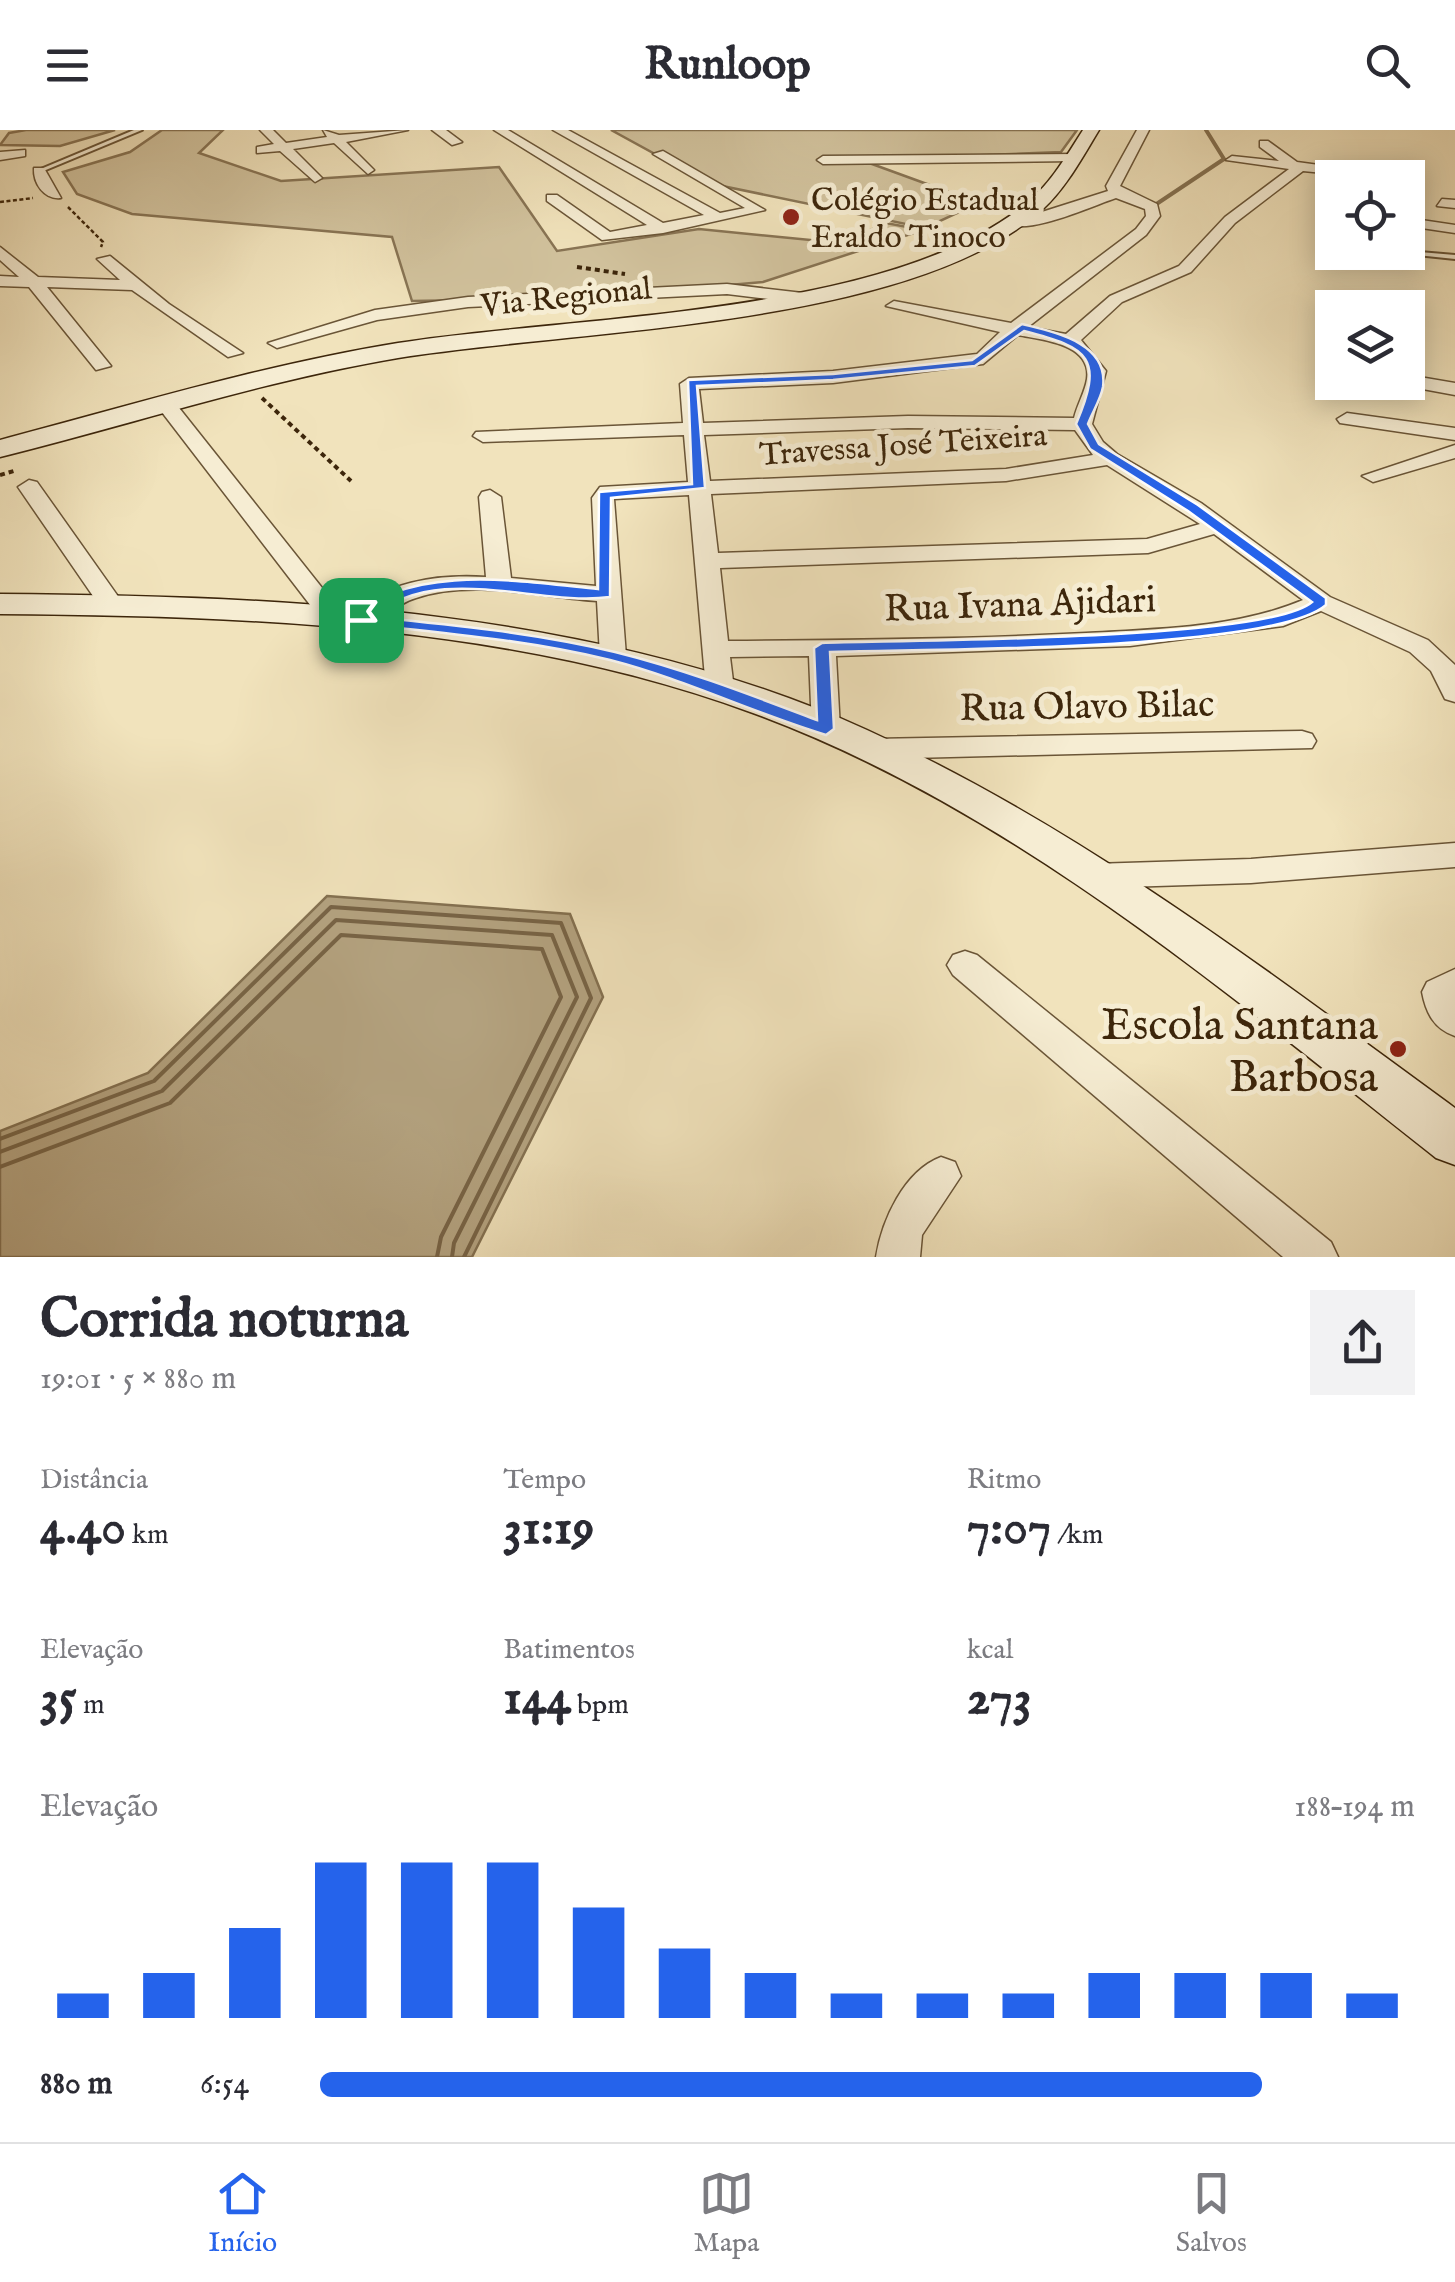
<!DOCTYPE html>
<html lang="pt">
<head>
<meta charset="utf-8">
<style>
	body { margin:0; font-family:"IM FELL English",serif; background:#f2f2f3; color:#2b2b33; height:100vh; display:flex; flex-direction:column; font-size:38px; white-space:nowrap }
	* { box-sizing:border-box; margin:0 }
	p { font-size:32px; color:#7c7c81 }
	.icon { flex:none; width:55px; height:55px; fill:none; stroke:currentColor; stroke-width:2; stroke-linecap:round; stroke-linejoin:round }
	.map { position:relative; height:1127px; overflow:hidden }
	.panel { display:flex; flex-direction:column; background:#fff; flex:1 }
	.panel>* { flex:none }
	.fabs { position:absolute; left:1315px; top:30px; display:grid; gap:20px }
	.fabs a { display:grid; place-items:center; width:110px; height:110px; border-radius:0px; background:#fff; box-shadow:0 5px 25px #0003; font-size:50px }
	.pin { position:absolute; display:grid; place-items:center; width:85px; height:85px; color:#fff; margin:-42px; border-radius:20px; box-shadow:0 5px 15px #0006 }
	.round { display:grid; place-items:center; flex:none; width:105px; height:105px; border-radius:0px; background:#f2f2f3 }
	.head { display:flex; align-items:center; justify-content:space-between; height:170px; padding:0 40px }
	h1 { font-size:55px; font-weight:700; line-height:75px }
	.figures { display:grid; grid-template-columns:repeat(3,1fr); gap:15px; height:170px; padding:10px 40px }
	.figures div { display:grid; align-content:center }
	.figures b { font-size:50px; font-weight:700 }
	.figures small { font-size:28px; font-weight:400 }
	.figures p { font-size:28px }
	.chart { height:280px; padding:20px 40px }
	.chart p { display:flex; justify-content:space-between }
	.chart svg { width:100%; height:180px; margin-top:10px; stroke:#2563eb; stroke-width:6 }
	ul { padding:0 40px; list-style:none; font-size:32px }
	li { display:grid; grid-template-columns:160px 120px 1fr; align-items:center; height:75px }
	li i { height:25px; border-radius:12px; background:#2563eb }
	header { display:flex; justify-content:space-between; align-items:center; height:130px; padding:0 40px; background:#fff; font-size:45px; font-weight:700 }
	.tabs { display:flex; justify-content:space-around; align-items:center; height:140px; border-top:2px solid #e1e1e2; background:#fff; font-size:28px; color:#7c7c81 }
	.tabs a { display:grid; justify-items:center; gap:5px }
	.tabs .active { color:#2563eb }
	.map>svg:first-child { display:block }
	.green { fill:#d2c39e; stroke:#887454; stroke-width:2.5 }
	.water { fill:#b4a380; stroke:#847151; stroke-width:2.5 }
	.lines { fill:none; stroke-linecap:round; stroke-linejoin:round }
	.shore { stroke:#786446; stroke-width:4 }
	.stream { stroke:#847151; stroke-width:4 }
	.service-casing { stroke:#6a5537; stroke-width:4 }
	.minor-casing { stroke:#6a5537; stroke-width:3 }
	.secondary-casing { stroke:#3d260b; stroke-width:3 }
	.path-far1 { stroke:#3d260b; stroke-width:2.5; stroke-dasharray:4 2.5; stroke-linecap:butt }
	.path { stroke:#3d260b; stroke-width:4; stroke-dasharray:5 4; stroke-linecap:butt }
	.service { fill:#f6edd3; fill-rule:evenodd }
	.minor { fill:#f6edd3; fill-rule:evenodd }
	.secondary { fill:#f6edd3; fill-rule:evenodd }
	.route { fill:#2563eb; stroke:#fff; stroke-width:2.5; fill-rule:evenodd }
	.poi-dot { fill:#8f2418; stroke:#f6edd3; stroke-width:4 }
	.labels { text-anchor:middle; stroke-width:10; stroke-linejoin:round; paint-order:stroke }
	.far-poi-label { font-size:32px; fill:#3d260b; stroke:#f6edd3; text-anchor:start }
	.far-street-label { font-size:32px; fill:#3d260b; stroke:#f6edd3 }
	.street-label { font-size:38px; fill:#3d260b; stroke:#f6edd3 }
	.near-poi-label { font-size:45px; fill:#3d260b; stroke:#f6edd3; text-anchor:end }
</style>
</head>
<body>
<header><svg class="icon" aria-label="menu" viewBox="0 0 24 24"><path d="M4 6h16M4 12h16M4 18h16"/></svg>Runloop<svg class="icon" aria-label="search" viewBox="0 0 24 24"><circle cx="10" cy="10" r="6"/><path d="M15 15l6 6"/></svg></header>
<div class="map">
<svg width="1455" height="1127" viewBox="0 0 1455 1127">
	<rect width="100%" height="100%" fill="#f1e3bc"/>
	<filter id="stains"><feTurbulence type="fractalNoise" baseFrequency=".002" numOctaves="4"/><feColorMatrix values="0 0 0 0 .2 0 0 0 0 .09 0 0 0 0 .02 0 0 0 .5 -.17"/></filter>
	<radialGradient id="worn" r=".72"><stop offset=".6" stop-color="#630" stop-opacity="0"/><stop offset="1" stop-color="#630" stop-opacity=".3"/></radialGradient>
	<g class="green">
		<path d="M26 0H115L60 16 0 15 9 3Z"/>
		<path d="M162 0H223L199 23 281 51 499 37 557 121 699 99 841 113 886 93 923 100 763 152 583 168 412 171 392 107 132 84 77 64 63 42 130 22Z"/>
		<path d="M611 0H1077L1061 22 861 30 979 73 925 98 708 53Z"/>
	</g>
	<path class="water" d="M327 766 570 784 603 867 472 1127H0V1001L148 943Z"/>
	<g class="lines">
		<g class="shore">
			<path d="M0 1009 154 951 331 777 561 793 591 868 464 1127"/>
			<path d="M0 1022 162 961 336 790 552 805 577 867 454 1113 452 1127"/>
			<path d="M0 1037 170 973 341 805 542 819 561 867 441 1107 437 1127"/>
		</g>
		<path class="stream" d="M1152 77 1224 29 1206 0"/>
		<defs>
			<g id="service">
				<path d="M134 0H142L41 42 36 41Z"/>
				<path d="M1408 121 1455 125V129L1388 122Z"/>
			</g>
			<g id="minor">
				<path d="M260 0H273L286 13 327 7 323 0 339 5 408 0 346 12 374 40 368 44 334 13 293 19 322 48 315 52 280 21 257 23V17L274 14Z"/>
				<path d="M432 0H446L462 12 452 15Z"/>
				<path d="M494 0H508L663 93 704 85 553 0H568L720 83 745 78 653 24 663 21 765 80 663 103 602 110 547 71V65H557L610 102 647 95Z"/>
				<path d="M1137 0H1149L1120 56 1157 74 1160 86 1146 105 1028 197 1066 204 1110 166 1179 136 1225 87 1289 39 1226 30 1232 26 1279 31 1260 17V11H1268L1297 32 1385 44 1374 48 1303 41 1235 93 1191 142 1122 172 1081 210 1106 241 1092 294 1103 312 1117 324 1201 373 1330 467 1428 510 1455 535V572L1445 569 1431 541 1410 522 1321 481 1283 496 1130 516 836 526 840 599 826 608 812 599 809 526 730 527 734 559 730 565 720 568 706 559 689 365 614 369 626 526 622 532H604L600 526 597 471C540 467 472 449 416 468 395 474 381 493 361 498L348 490C379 451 439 444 486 447L479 367 482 362 490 360 501 367 511 448 596 456 592 368 600 357 688 352 684 305 483 312 473 306 476 302 683 293 680 254 689 248 833 241 977 224 1000 202 886 176 894 171 1011 193 1136 99 1146 86 1145 79 1116 68C1092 76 1027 106 1007 93L1108 61 1106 56ZM1018 205C1041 210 1092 213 1087 249 1085 262 1077 275 1074 288L908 286 703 293 699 259 833 253 983 234ZM908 298 1075 300 1093 325 1006 339 710 351 704 305ZM1107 335 1200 394 1147 409 718 423 711 364 1006 351ZM1214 404 1303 470C1236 498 1157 499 1086 503 967 509 847 510 728 511L720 438 1148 423Z"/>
				<path d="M25 20V26L0 30V22Z"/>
				<path d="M1078 24 1074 31 823 34 817 30 823 26Z"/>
				<path d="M34 38H44L61 68C44 70 33 53 34 38Z"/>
				<path d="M1442 69 1455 70V78L1437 76Z"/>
				<path d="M1408 88 1455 95V103L1408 96Z"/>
				<path d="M0 117 38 147 120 150 97 129 110 126 169 174 243 223 228 227 132 160 47 157 111 236 96 240 29 157 0 156V146L19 147 0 130Z"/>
				<path d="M727 154 803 163 811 168 803 173 727 164 468 177 377 190 277 218 268 213 375 180 468 167Z"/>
				<path d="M1408 245 1455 253V265L1401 255 1408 252Z"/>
				<path d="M158 269H172L342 483 346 488 342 493H324L158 277Z"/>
				<path d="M1347 283 1455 298V310L1340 293 1337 289Z"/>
				<path d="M1455 315V328L1373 352 1362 346Z"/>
				<path d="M29 350 37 352 122 472 126 477 122 482H104L18 357Z"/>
				<path d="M1302 601 1312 604 1316 611 1312 618 873 629 858 619 873 609Z"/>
				<path d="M1455 713V737L1251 753 1093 758 1081 755 1077 746 1081 737 1093 734 1251 729Z"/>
				<path d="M965 821 977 825 1331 1112 1338 1127H1283L953 845 947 835 953 825Z"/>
				<path d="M1455 839V906C1434 899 1426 883 1422 862L1427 852Z"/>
				<path d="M941 1027 955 1032 961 1046 922 1105 920 1127H876C882 1090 904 1041 941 1027Z"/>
			</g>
			<g id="secondary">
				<path d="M1083 0H1099C1082 28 1066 58 1042 80 908 199 574 199 398 228 262 251 133 294 0 327V310C132 275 263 235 398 213 573 185 892 187 1028 72 1051 53 1067 25 1083 0Z"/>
				<path d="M0 464C289 466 599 479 867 600 1080 697 1267 841 1455 978V1035L1436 1028C1224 861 1009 677 753 583 516 495 250 486 0 484Z"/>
			</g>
		</defs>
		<use href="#service" class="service-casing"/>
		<use href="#minor" class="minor-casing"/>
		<use href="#secondary" class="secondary-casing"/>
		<g class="path-far1">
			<path d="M0 72 33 68"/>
			<path d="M68 77 103 112 101 117"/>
		</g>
		<g class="path">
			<path d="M577 137 625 144"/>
			<path d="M262 268 351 351"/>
			<path d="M0 345 17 340"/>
		</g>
		<use href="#service" class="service"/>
		<use href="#minor" class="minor"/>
		<use href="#secondary" class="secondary"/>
	</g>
	<path class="route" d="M1022 194C1053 202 1109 212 1103 257 1101 269 1092 283 1088 294L1099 314 1198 375 1326 468V475C1272 522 918 519 830 522L834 599 826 605C753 583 684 549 610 530 528 510 444 503 361 494L353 490C406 431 527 452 598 459L599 362 692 354 688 250 833 244 972 230ZM1024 201C1090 218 1104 228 1076 294L1090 319 1188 381 1312 472C1267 511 902 510 822 513L814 518 817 590C751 565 684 539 615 522 535 503 454 495 373 487 437 431 538 477 610 467L611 368 705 358 697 256 833 250 975 236Z"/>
	<g class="poi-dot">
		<circle cx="791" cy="87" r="10"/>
		<circle cx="1398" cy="919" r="10"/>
	</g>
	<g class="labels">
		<g class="far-poi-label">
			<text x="811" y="80">Colégio Estadual<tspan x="811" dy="37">Eraldo Tinoco</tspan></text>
		</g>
		<g class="far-street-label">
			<text transform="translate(566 166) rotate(-6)" y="11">Via Regional</text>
			<text transform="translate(903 314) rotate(-4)" y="11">Travessa José Teixeira</text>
		</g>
		<g class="street-label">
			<text transform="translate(1020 473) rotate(-2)" y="13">Rua Ivana Ajidari</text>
			<text transform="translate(1087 575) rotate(-1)" y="13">Rua Olavo Bilac</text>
		</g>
		<g class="near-poi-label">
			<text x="1378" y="909">Escola Santana<tspan x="1378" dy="52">Barbosa</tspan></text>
		</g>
	</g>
	<rect width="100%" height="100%" filter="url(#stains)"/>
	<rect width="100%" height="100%" fill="url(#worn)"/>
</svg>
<div class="fabs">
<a><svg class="icon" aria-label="locate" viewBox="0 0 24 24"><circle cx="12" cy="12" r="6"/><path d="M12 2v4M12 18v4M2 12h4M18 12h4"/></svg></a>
<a><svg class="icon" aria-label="layers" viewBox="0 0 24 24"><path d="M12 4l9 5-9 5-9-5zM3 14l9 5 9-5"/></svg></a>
</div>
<div class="pin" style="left:361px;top:490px;background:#1e9e55"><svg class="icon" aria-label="arrive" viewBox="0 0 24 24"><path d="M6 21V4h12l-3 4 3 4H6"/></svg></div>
</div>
<section class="panel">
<div class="head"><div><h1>Corrida noturna</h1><p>19:01 · 5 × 880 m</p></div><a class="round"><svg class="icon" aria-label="share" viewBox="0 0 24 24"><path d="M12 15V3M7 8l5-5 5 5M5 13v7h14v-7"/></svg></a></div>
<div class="figures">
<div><p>Distância</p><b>4.40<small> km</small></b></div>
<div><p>Tempo</p><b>31:19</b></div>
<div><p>Ritmo</p><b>7:07<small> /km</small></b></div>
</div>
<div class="figures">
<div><p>Elevação</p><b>35<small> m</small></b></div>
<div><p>Batimentos</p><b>144<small> bpm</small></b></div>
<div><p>kcal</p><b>273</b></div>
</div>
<div class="chart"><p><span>Elevação</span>188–194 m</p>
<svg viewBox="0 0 160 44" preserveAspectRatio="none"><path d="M5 44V38M15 44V33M25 44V22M35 44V6M45 44V6M55 44V6M65 44V17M75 44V27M85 44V33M95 44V38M105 44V38M115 44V38M125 44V33M135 44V33M145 44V33M155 44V38"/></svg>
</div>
<ul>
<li><b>880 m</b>6:54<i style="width:86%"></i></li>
</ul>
</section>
<nav class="tabs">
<a class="active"><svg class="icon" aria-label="home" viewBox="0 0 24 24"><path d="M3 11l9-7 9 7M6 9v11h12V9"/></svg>Início</a>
<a><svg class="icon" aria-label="map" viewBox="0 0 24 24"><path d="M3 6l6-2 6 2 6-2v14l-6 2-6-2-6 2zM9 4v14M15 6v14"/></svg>Mapa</a>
<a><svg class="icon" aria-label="saved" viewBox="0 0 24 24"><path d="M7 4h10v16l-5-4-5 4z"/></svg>Salvos</a>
</nav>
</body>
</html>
